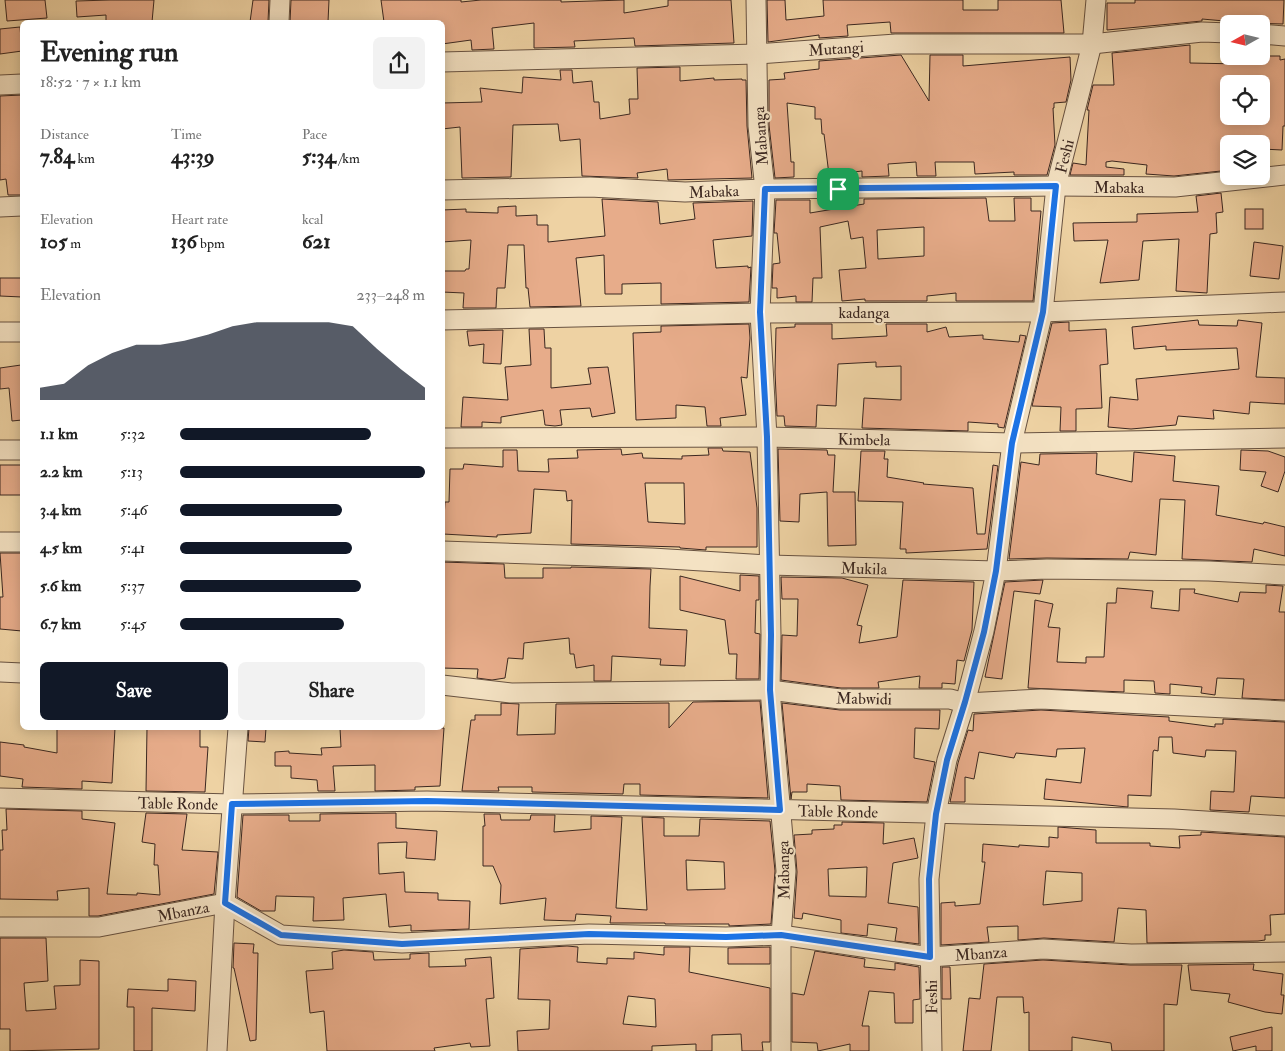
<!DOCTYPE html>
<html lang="en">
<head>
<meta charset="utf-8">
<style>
	body { margin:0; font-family:"IM FELL Double Pica",serif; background:#f2f2f2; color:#222; height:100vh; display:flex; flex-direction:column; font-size:19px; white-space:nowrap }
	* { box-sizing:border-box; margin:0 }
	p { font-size:16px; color:#767676 }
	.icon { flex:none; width:28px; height:28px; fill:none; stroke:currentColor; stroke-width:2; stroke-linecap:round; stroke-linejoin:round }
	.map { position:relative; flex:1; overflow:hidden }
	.drawer { position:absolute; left:20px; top:20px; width:425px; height:710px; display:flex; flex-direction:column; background:#fff; border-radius:8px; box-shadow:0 2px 12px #0003 }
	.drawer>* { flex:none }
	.needle { width:32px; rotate:262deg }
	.fabs { position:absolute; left:1220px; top:15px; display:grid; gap:10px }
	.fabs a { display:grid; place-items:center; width:50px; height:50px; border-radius:8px; background:#fff; box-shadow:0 2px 12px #0003; font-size:25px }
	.pin { position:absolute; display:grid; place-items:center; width:42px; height:42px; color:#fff; margin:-21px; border-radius:10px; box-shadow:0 2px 8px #0006 }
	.round { display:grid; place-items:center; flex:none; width:52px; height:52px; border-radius:8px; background:#f2f2f2 }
	.overview { display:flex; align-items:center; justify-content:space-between; height:85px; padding:0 20px }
	h1 { font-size:28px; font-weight:800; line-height:38px }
	.figures { display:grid; grid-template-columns:repeat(3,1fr); gap:8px; height:85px; padding:5px 20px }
	.figures div { display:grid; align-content:center }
	.figures b { font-size:21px; font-weight:800 }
	.figures small { font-size:14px; font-weight:400 }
	.figures p { font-size:14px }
	.chart { height:140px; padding:10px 20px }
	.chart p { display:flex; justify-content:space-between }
	.chart svg { width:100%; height:90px; margin-top:5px; fill:#111827; opacity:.7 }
	.action { display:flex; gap:10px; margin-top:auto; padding:10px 20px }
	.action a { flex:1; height:58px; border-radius:8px; background:#111827; color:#fff; font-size:20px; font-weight:800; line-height:58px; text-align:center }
	.action a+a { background:#f2f2f2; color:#222 }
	ul { padding:0 20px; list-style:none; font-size:16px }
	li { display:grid; grid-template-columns:80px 60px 1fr; align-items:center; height:38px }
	li i { height:12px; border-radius:6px; background:#111827 }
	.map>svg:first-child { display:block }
	.building { fill:#e7ac8a; stroke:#3b2720; fill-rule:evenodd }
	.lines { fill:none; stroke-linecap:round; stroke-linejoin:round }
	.minor-casing { stroke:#685241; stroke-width:21 }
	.minor { stroke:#f4e2c3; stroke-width:19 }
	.route-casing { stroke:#fff; stroke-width:10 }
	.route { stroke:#1a73e8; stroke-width:6 }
	.labels { text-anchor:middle; stroke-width:4.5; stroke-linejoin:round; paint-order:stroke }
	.street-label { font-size:16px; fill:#3b2720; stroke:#f4e2c3 }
</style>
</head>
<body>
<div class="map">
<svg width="1285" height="1051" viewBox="0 0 1285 1051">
	<rect width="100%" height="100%" fill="#eed2a3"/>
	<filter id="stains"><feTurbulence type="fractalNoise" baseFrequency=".004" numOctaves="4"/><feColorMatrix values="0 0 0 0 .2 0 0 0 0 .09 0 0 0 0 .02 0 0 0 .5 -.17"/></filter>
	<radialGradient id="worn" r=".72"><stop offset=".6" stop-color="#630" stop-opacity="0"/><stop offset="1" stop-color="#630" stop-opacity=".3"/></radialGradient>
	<g class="building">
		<path d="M5 0H45L47 18 7 21Z"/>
		<path d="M110 0H154L152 22H106V15L77 17 76 1Z"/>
		<path d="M253 0H269L268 22H250Z"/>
		<path d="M291 0H329L328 22H290Z"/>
		<path d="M381 0H461V2L481 0H561V2L624 0V13L668 6V0H731L734 43 635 46 634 38 574 41 575 47 534 48V23L492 28 494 49 472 50 471 40 442 44V22H384Z"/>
		<path d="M767 0H785L786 20 824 16 823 0H963V10H998V0H1061L1064 33H891L890 22 847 25 848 36 819 38V35L768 42Z"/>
		<path d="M1135 0H1284L1283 24 1247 23 1202 19V21L1107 30V3H1135Z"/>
		<path d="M20 27 22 51 0 54V29Z"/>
		<path d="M1190 45V63L1242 64V59H1260V56H1280V60L1285 59V126H1283L1282 150 1262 149V144H1223L1221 171 1174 176 1146 174 1147 165 1112 161 1106 162V167L1124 169V175H1070L1073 163 1086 165 1089 110H1087L1093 85H1114L1112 53ZM1229 84H1261V116H1229Z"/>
		<path d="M901 55 929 101 930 55H963V66L1070 57 1071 80 1066 102 1054 103V108H1053L1055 145 1047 175H1014V172L975 174 974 162H935L936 176H917L916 162 888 164 889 176 862 177V171L829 175 824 134H822L821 119H815V107L787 103 791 162H794V177L775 178 769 125V80L785 79 784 73 819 69V61Z"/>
		<path d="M680 67V81L714 78V80L742 79V80H746L747 126 752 178 668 180 667 169 637 173 638 178 582 176 580 139 560 141 558 124 513 125 511 177 462 178 460 127 442 129V103L482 102 480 88 522 93 523 77 561 80 560 70H572L573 83 592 81 594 102H599L600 119 630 114 629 99H638L637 68Z"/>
		<path d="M22 95V195H8L6 179 0 180V96Z"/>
		<path d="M1221 193 1223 212 1216 213 1217 233 1210 234 1207 293 1176 291 1179 239 1143 241 1139 280 1100 283 1108 240 1074 241 1073 223 1137 222V214L1198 212 1196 196Z"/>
		<path d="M986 198 989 221H1015L1014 198H1031V211H1041L1033 301H956V293L927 296V301H865V299L842 301 839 270 866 268 863 237 851 239 848 221 820 227 822 278H813L812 302H796V296L777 298V288H772L773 264 780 263 777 233H774L776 200H810V213L864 204V199ZM924 227V256L878 259 877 230Z"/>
		<path d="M602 199 658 202 660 224 695 219 693 203 753 201 752 236 713 240 716 268 748 266V268L751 267 749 302 661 304V283L622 284V294H605L604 255 576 258 581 306 530 307 528 288H526L524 245H508L505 288H497L496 308H463L464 293 442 292V271H465L466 269H469L471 240 442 242V210L466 209V212L498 213V207L516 206V216L537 215V225H548V242L605 236Z"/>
		<rect x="1245" y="209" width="18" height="20"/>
		<path d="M1254 242 1283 246 1279 279 1250 276Z"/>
		<path d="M0 278H22V297L0 296Z"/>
		<path d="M1198 320 1199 325 1237 326 1238 320 1262 323 1256 377 1285 378V404L1250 402 1249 414 1213 410 1214 419 1178 416 1176 425 1131 429 1108 427 1110 397 1138 400 1136 379 1239 369 1237 348 1166 350V346L1134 349 1132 327Z"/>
		<path d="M1069 322V331L1106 329 1108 364 1100 365 1102 408 1076 409V431H1060L1061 407 1032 406 1052 323Z"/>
		<path d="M749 324 750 338 747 378 741 377 746 415 720 418 721 426H707L705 407 676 405V418L636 420 633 333 661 332V326Z"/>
		<path d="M795 324H832V339L887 336 886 324H927V332L946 327 949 337 983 335V339L1019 342 1020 335 1026 336 1004 428 998 427V424L968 422V431L862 428 864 398 901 400V366L876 367V362L838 364 836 406 817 405 816 427 785 426 784 416H777L775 372 776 328 795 327Z"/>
		<path d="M529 329H544L545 348H551V388L591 384 588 368 608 367 615 413 592 417 590 408 560 410 562 425 555 426 545 425 543 410 501 417V423L482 422V427H461L463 397 508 400 505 367 531 365Z"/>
		<path d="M503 330 501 364 483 363 484 344 469 346 467 331Z"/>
		<path d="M21 365 22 377V420L12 421 9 388 0 389V368Z"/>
		<path d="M708 448H722L723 451 750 452 757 508V547H706V550L680 548V547L571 544 572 500 567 501 566 491 534 489 531 533 497 535V537L443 534 445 502H449L450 469H463L464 464 503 467V450H517L518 471 549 472 548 459 578 458 577 450 621 449 622 455 642 453 643 458 682 459V456L709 455ZM645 483H684L685 524 648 522Z"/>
		<path d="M778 449 827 450 828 455H835L833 492H855L856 545 828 546 827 492 800 494 799 522 780 521Z"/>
		<path d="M1241 450 1268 451 1285 457V471L1278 492 1261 486 1266 472 1240 470Z"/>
		<path d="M861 451H885L884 459H888L887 477 924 483 923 484 973 488 977 534H985L993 465 998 466 987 549 906 553V549H900L903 502 858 501Z"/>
		<path d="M1134 452 1175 456 1173 481 1219 486 1216 515 1263 524 1264 522 1285 527V556L1254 549 1252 562 1182 559 1185 500 1160 499 1156 555 1130 552 1128 559 1047 558 1009 559 1021 462 1039 465 1040 454 1097 453 1096 474 1132 482Z"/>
		<rect x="0" y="465" width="22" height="30"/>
		<path d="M0 553H22V631L0 629V597H3Z"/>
		<path d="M442 562 504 564 505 578H543V568H571V567L651 569 650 586 649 628 687 630 685 666 660 665 661 659 612 656 611 681H594V665L576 668 574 654H570L569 638 524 643 523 659 508 658 505 678 492 680 477 678 478 669 442 668Z"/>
		<path d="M740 575 759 576V600H756L755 633 760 634 759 679H736L737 654H729L725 620 680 610V576L740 591Z"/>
		<path d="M781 577 842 578 868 585 857 625 862 626 859 643 897 637 903 580 974 582 972 630 964 661 957 660 955 684 942 683V688H919L920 676 878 682 879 688H841L781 680 782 635 797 636 798 599H782Z"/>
		<path d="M1043 580 1040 594 1014 591 1002 679 985 677 1005 582Z"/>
		<path d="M1266 585 1283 586 1279 612H1285V700L1242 698 1244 679 1217 678 1215 695 1201 693 1202 687 1170 684V694L1155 693 1154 681 1124 680V692L1028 688 1035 600 1053 604 1048 627 1060 628 1057 662 1086 663V657H1104L1107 603H1116L1117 588 1153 591 1151 608 1179 611 1180 589H1195L1194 593 1238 602 1240 592 1266 593Z"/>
		<path d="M760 701 768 798 640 795V784H624L623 794 532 792V787H498L499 791H462L471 720H475V715H501V703L519 704 517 735 555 734 556 704 669 703V728L693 702Z"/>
		<path d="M782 703 840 710H940L939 729 915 728 914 758 935 762 927 802 841 800 840 786 807 784V792H792L791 799Z"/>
		<path d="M1041 710 1169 717V721L1215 727V724H1223V719L1285 722V798L1251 796 1249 812 1210 810 1211 791 1234 792 1236 751 1206 750 1205 757 1173 753 1172 737H1159L1158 751 1154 750 1153 752 1151 796 1128 795V807L1044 799 1046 779 1081 783 1085 748 1057 749 1056 757 1016 753 1014 758 979 752 974 779 965 777V802H950L958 763 968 730 973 731 974 714Z"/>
		<path d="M57 728H115L112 783 82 781V789L22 787 23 779 0 776V742L24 745V747L57 753Z"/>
		<path d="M147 728H200V747H208L205 792 146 791Z"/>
		<path d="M249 728H266L265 742 248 741Z"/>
		<path d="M340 728H444L440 786 415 787V790L375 791V765L333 766 335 791H318L317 780 291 778V766H275V752L289 751V753L322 755 321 748 341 747Z"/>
		<path d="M6 809 82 811V819L115 823 107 894 137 895V893L160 895 158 865H154L155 844 142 842 146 813 187 814 182 850 218 852 214 894 98 916H89V888L57 891 58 900 0 899V850H3L2 830H7Z"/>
		<path d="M396 813V828L437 831 435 860 406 858 407 842 378 843 379 874 404 872 405 892 438 893V900L470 901 469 929 411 931V925L389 927 386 894 343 898 344 920 313 921 314 897 276 896 275 911H261L237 897 243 815H289V821H320V814Z"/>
		<path d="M484 814H500L501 820H530L531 815H555L554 832 591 829V816L622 817 616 908 647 910 642 817 664 818V836H699L700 819 770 821 775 871 771 924 729 926V924H665V923H610L611 916 576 914 575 921 544 920 546 898 500 904 501 885 493 866H483V826H485ZM686 860 724 862 725 889 687 890Z"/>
		<path d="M842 822 884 823 883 844 914 838 918 858 893 863 888 903 918 907 919 944 895 941 897 928 868 924 867 936 841 933V920L803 913 802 919 794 918 797 872 794 835 812 834V830L834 829V825H842ZM867 867 866 897 829 896 828 869Z"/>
		<path d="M1058 827 1096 830V843H1150V846L1180 848 1179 836 1201 835V832L1285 837V914L1270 915 1271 935H1265V940L1258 941 1147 943 1146 910 1118 908 1114 942 1044 938 1018 940V926L987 927 989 942 941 945V903L955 902V906L980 904 985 862H982L983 844 1019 847V845L1049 847V837L1058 838ZM1046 871 1082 873V901L1043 905Z"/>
		<path d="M0 938H46L48 981 24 983 26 1011 56 1009 54 986 80 985V960L99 961V1049L10 1051V1029H0Z"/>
		<path d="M234 943 254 944 253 953H258L256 1040 250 1041 234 968H233Z"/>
		<path d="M567 946 578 947 577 962 607 964V958L634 959V952L664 955V947H690L689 972 770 988V1042H762L763 1051H742L741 1034 712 1035V1051H696V1044L652 1046V1051H518L517 1031 549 1029 550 1000 518 999 520 949ZM628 996 655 999 656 1027 623 1024Z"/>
		<path d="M770 947V964H728V948Z"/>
		<path d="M344 950 373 952 374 960 410 959V954L429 953V967L466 966 465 959 491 957 494 998 486 999 490 1046 471 1047 470 1043 434 1048 435 1051H327L324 1011 310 1013 306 971 333 969 332 952Z"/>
		<path d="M815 951 865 959 864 967 895 970V963L919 967 920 999 913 1000V1023H895L894 993 869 991 862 1026H869V1051H850V1044L818 1051 817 1043 792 1042V993L804 995Z"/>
		<path d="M1043 960 1130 965H1182L1177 1005 1164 1004V1051H1112L1111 1043 1072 1037V1051H1029V1012L1024 1013 1023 997H997L991 1051H963L969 998 980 999 984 964Z"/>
		<path d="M1254 964 1253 970 1283 974 1281 995H1284L1282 1014 1265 1012 1228 1002 1230 994 1191 990 1188 965Z"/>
		<path d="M942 967H950L951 999H942Z"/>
		<path d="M168 979 196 981 195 1011 152 1008V1051H134V1007H127L128 989 168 991Z"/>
		<path d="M1272 1027V1051H1256V1046L1233 1051 1230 1037Z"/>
	</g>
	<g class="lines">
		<defs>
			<g id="minor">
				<path d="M756 0 758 126 765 189 760 313 767 437 771 635 770 690 786 871 781 935V1051"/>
				<path d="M279 22 280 0"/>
				<path d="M1261 34 1285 36"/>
				<path d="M442 62 757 54 896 44H1092L1202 32 1229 33"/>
				<path d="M0 85 22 84"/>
				<path d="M442 190 590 187 685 192 765 189 1056 186 1175 187 1285 175"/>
				<path d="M0 207 22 206"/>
				<path d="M442 320 760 313 1043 312 1285 302"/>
				<path d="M0 332H22"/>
				<path d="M442 438 767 437 1012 443 1285 438"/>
				<path d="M0 450H22"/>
				<path d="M0 542H22"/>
				<path d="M442 551 652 558 769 565 996 571 1047 569 1209 571 1285 575"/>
				<path d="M0 672 22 673"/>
				<path d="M442 685 511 693 770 690 840 699H950L965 703 1041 699 1285 711"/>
				<path d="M0 798 232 804 427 801 1174 819 1285 826"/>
				<path d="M0 927H99L225 903 281 935 402 943 589 934 726 937 781 935 930 957 1043 949 1131 954 1285 952"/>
				<path d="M217 1051 225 903 238 728"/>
				<path d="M932 1051 929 879 936 814 947 760 965 703 984 631 996 571 1012 443 1043 312 1056 186 1092 44 1096 0"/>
			</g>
		</defs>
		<use href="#minor" class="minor-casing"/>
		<use href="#minor" class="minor"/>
	</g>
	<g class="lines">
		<defs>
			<path id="route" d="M1056 186 1043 312 1012 443 996 571 984 632 965 702 947 760 936 814 929 879 930 957 781 935 726 937 589 934 402 944 281 935 225 903 232 804 427 801 780 810 770 690 771 635 767 437 760 312 765 189Z"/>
		</defs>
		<use href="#route" class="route-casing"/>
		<use href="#route" class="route"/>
	</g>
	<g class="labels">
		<g class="street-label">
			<text transform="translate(836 48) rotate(-4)" y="6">Mutangi</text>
			<text transform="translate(760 136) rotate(-94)" y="6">Mabanga</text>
			<text transform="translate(1064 156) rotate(-76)" y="6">Feshi</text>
			<text x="1119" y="193">Mabaka</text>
			<text transform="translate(714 191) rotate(-2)" y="6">Mabaka</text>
			<text x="864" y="318">kadanga</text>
			<text transform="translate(864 439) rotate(1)" y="6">Kimbela</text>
			<text transform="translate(864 568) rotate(1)" y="6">Mukila</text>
			<text transform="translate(864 698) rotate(1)" y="6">Mabwidi</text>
			<text transform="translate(178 803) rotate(1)" y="6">Table Ronde</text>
			<text transform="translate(838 811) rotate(1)" y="6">Table Ronde</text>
			<text transform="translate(783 870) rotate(-91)" y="6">Mabanga</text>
			<text transform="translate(183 911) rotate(-11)" y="6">Mbanza</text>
			<text transform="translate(981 953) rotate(-4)" y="6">Mbanza</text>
			<text transform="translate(931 997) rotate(-91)" y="6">Feshi</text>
		</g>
	</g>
	<rect width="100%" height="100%" filter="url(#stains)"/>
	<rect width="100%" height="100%" fill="url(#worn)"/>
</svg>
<div class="fabs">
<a><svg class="needle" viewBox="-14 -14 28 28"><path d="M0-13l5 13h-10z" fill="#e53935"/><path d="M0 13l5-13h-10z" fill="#767676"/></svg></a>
<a><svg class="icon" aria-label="locate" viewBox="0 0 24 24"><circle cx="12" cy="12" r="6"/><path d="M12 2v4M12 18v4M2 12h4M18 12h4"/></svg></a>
<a><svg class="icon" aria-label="layers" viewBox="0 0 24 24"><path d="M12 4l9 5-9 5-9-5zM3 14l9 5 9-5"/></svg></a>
</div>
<div class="pin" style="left:838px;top:189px;background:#1e9e55"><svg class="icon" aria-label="arrive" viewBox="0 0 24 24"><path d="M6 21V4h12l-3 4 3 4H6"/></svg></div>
<section class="drawer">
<div class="overview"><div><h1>Evening run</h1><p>18:52 · 7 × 1.1 km</p></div><a class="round"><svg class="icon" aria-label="share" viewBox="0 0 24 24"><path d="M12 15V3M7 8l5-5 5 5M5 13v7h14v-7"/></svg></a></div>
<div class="figures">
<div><p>Distance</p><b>7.84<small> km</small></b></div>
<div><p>Time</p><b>43:39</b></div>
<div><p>Pace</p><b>5:34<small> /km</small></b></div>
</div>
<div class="figures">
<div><p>Elevation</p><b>105<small> m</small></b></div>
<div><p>Heart rate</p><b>136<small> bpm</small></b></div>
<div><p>kcal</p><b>621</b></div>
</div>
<div class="chart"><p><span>Elevation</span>233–248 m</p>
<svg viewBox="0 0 160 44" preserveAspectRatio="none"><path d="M0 44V38L10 36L20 27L30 21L40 17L50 17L60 15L70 12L80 8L90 6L100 6L110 6L120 6L130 8L140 19L150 29L160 38V44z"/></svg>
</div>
<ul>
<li><b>1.1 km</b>5:32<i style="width:78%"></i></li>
<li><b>2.2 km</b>5:13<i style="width:100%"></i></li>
<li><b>3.4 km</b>5:46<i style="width:66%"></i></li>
<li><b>4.5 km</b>5:41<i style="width:70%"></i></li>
<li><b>5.6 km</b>5:37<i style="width:74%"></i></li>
<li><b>6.7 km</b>5:45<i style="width:67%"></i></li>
</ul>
<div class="action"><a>Save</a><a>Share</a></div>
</section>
</div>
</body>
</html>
